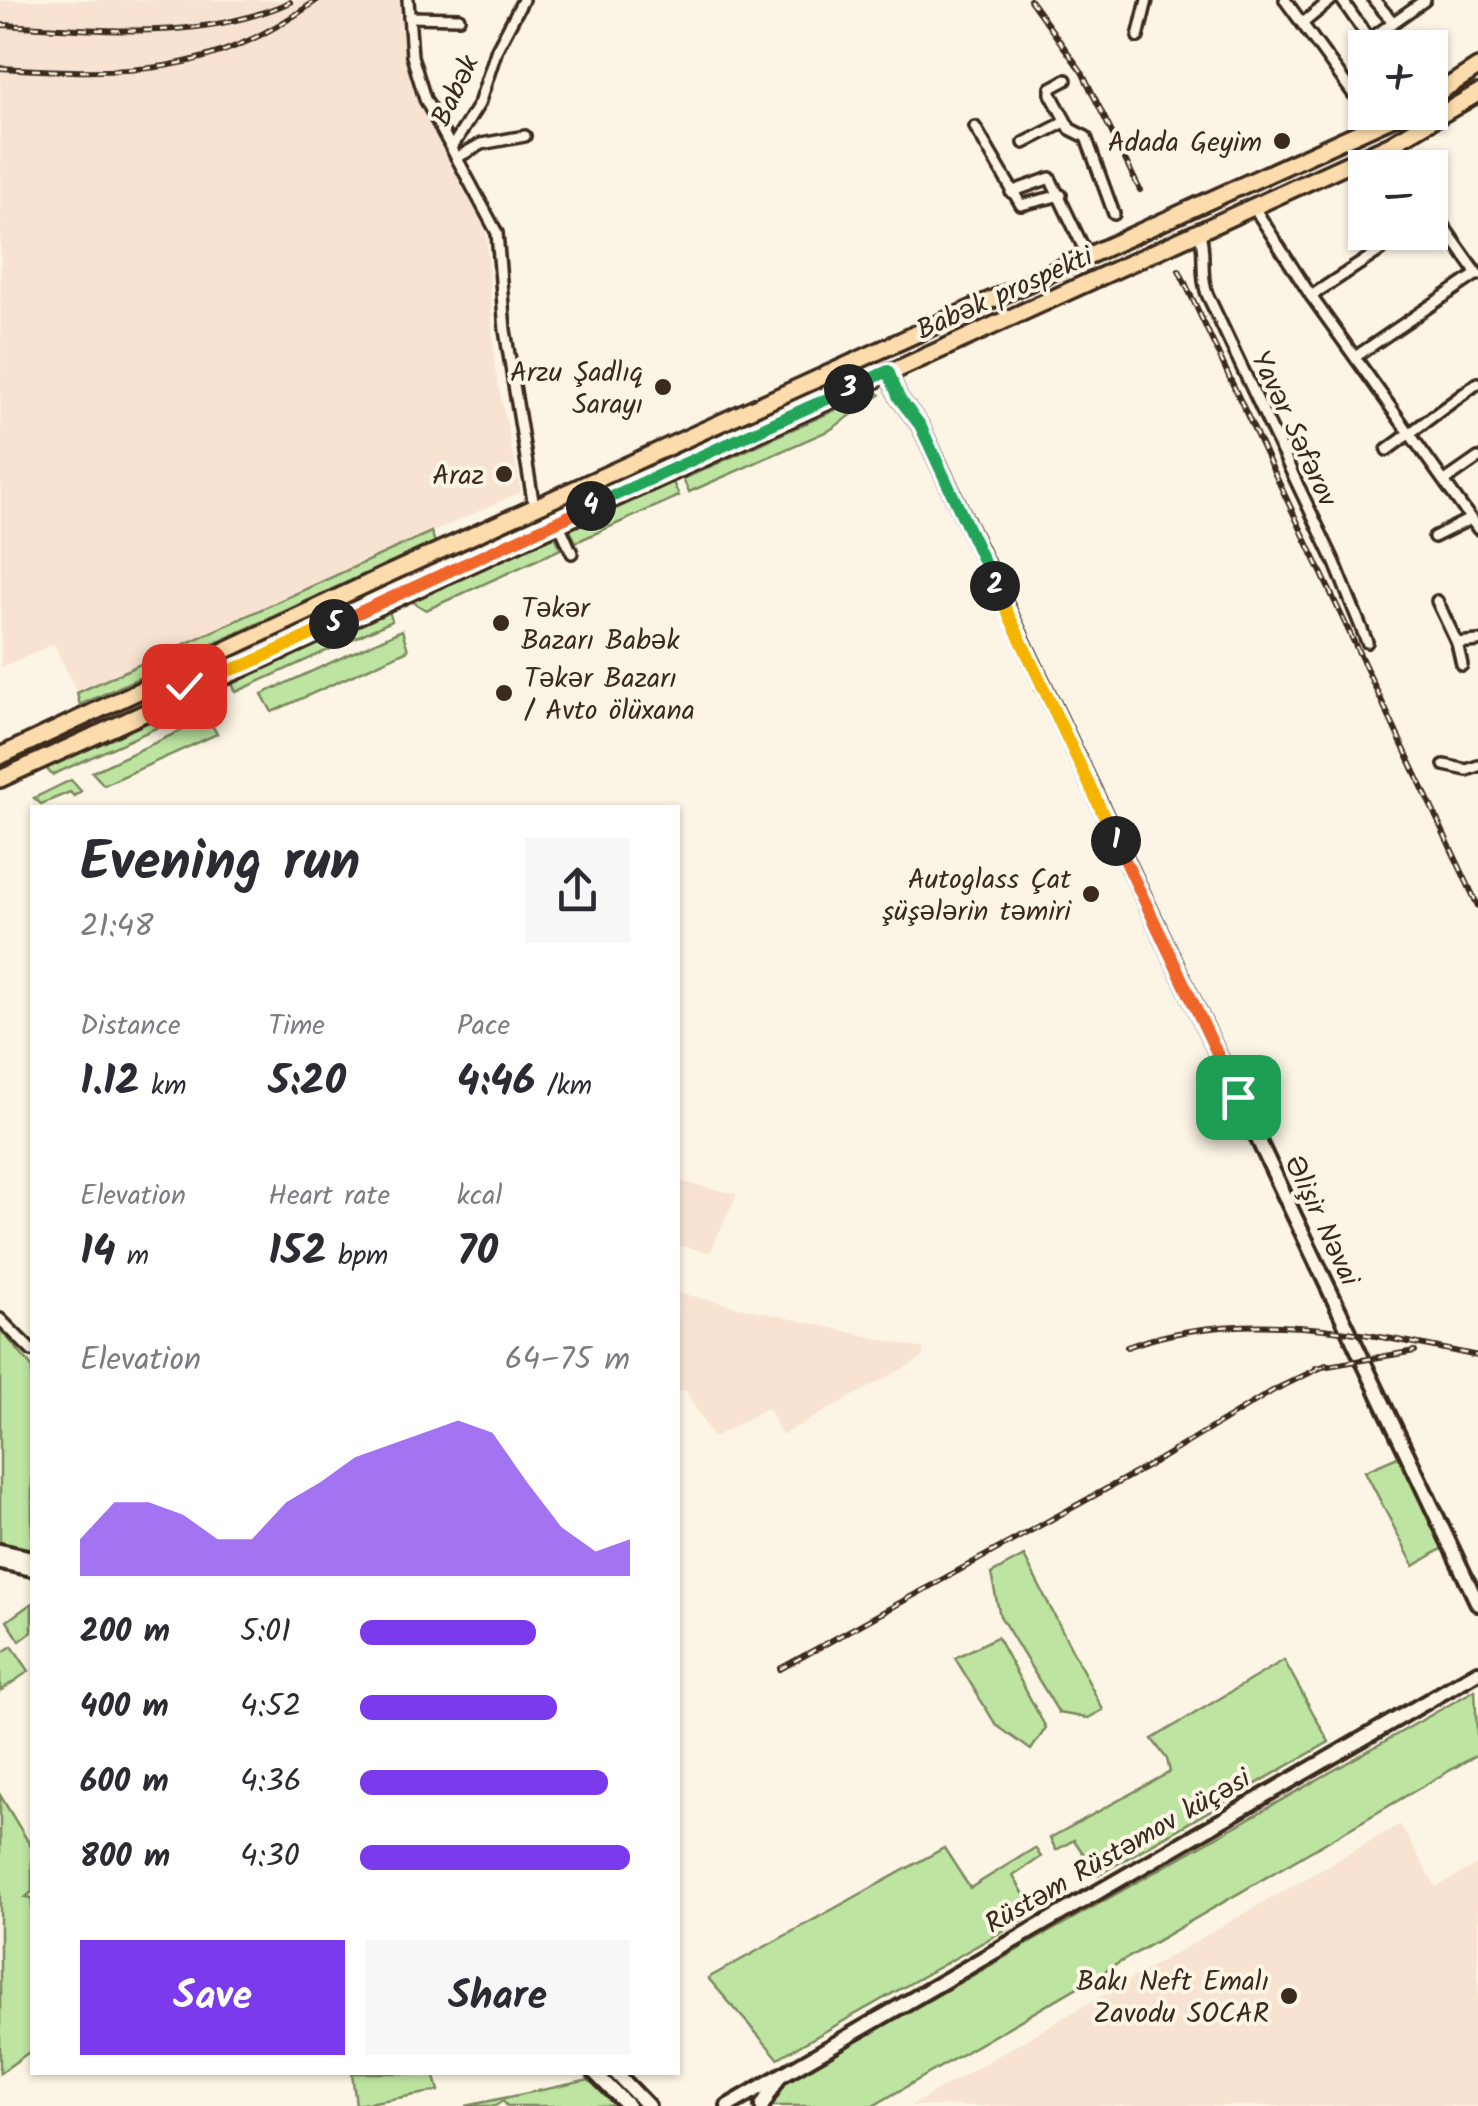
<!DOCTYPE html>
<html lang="en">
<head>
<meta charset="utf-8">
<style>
	body { margin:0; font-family:Kalam,sans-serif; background:#f7f7f7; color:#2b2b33; height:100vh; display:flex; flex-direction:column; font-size:38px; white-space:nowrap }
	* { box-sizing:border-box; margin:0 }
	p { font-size:32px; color:#7c7c81 }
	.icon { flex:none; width:55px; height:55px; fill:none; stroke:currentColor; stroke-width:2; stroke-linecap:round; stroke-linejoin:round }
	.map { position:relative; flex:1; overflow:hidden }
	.panel { position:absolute; left:30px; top:805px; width:650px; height:1270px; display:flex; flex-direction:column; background:#fff; border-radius:0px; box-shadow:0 2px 8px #0004 }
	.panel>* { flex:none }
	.buttons { position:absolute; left:1348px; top:30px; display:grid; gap:20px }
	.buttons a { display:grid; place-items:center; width:100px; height:100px; border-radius:0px; background:#fff; box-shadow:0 2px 8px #0004; font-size:50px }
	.pin { position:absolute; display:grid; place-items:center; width:85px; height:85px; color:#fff; margin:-42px; border-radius:20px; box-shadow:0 5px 15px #0006 }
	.km { position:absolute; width:50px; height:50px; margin:-25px; border-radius:50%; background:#222; color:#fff; font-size:28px; line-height:50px; text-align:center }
	.round { display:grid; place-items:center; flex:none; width:105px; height:105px; border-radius:0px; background:#f7f7f7 }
	.overview { display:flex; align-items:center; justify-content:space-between; height:170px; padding:0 50px }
	h1 { font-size:55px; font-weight:800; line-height:75px }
	.figures { display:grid; grid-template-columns:repeat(3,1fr); gap:15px; height:170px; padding:10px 50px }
	.figures div { display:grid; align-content:center }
	.figures b { font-size:42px; font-weight:800 }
	.figures small { font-size:28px; font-weight:400 }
	.figures p { font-size:28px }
	.chart { height:280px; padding:20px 50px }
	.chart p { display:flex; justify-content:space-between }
	.chart svg { width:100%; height:180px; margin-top:10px; fill:#7c3aed; opacity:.7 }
	.action { display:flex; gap:20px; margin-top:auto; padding:20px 50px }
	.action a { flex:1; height:115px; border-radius:0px; background:#7c3aed; color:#fff; font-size:40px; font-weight:800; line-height:115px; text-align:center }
	.action a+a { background:#f7f7f7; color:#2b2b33 }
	ul { padding:0 50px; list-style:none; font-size:32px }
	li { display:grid; grid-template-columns:160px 120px 1fr; align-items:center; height:75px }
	li i { height:25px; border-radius:12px; background:#7c3aed }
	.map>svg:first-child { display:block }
	.built { fill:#f8e3d2 }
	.green { fill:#bde5a1; stroke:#7c8860; stroke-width:2.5 }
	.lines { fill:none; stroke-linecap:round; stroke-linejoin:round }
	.street-casing { stroke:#3b2a1e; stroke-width:16 }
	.secondary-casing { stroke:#3b2a1e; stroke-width:20 }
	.primary-casing { stroke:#3b2a1e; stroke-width:22 }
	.street { stroke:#fcf5e5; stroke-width:9 }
	.secondary { stroke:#fcf5e5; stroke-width:12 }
	.primary { stroke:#fcdcac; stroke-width:15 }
	.rail-casing { stroke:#3b2a1e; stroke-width:6 }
	.rail { stroke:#fcf5e5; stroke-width:2.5; stroke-dasharray:8; stroke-linecap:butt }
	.split-1-casing { stroke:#fff; stroke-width:20 }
	.split-2-casing { stroke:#fff; stroke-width:20 }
	.split-3-casing { stroke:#fff; stroke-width:20 }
	.split-4-casing { stroke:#fff; stroke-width:20 }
	.split-5-casing { stroke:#fff; stroke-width:20 }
	.split-6-casing { stroke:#fff; stroke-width:20 }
	.split-1 { stroke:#f0652b; stroke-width:12 }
	.split-2 { stroke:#f5b400; stroke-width:12 }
	.split-3 { stroke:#22a559; stroke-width:12 }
	.split-4 { stroke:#22a559; stroke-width:12 }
	.split-5 { stroke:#f0652b; stroke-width:12 }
	.split-6 { stroke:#f5b400; stroke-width:12 }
	.poi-dot { fill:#3b2a1e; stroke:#fcf5e5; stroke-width:4 }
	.labels { text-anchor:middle; stroke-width:8; stroke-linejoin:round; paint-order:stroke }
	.street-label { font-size:28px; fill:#3b2a1e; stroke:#fcf5e5 }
	.poi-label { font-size:28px; fill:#3b2a1e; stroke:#fcf5e5; text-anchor:end }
</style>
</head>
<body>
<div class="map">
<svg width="1478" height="2106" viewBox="0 0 1478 2106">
	<rect width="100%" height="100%" fill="#fcf5e5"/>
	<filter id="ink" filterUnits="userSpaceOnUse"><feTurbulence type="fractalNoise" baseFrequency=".01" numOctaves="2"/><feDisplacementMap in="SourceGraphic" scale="20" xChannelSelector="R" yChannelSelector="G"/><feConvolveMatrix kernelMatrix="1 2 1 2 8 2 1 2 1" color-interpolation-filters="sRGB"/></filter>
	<g filter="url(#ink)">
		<g class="built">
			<path d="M0 0H400L403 52 414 92 480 214 487 238 495 370 521 492 77 693 54 644 1 667Z"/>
			<path d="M678 1181 737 1194 710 1252 678 1246Z"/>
			<path d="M678 1293 924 1349 922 1358 782 1435 767 1408 713 1438 685 1390 678 1393Z"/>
			<path d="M1400 1824 1436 1887 1478 1864V2106H910Z"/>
		</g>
		<g class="green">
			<path d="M877 391 880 395 830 430 689 492 683 479Z"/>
			<path d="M673 482 679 496 576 542 569 528Z"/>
			<path d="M431 532 435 542 80 705 77 693Z"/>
			<path d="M554 534 561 549 426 610 411 601Z"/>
			<path d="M389 611 392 621 236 692 232 684Z"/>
			<path d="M402 630 408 650 272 712 262 694Z"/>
			<path d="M221 689 225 697 52 775 46 768Z"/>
			<path d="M208 718 217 734 104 785 92 772Z"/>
			<path d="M71 780 81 791 74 796 70 792 41 804 34 798Z"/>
			<path d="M0 1329 32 1367V1551L0 1544Z"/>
			<path d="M1400 1456 1443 1548 1414 1566 1365 1471Z"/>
			<path d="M1024 1556 1103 1710 1088 1718 1059 1713 1000 1616 991 1574Z"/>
			<path d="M32 1603V1632L20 1641 7 1621Z"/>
			<path d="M997 1637 1046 1728 1031 1750 996 1725 955 1658Z"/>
			<path d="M12 1646 29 1671 0 1691V1654Z"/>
			<path d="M1284 1660 1329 1742 1098 1875 1074 1840 1056 1850 1050 1838 1170 1772 1167 1759 1152 1739Z"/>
			<path d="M1475 1690 1478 1754 873 2106H771L787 2081Z"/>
			<path d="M0 1795 32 1848V1892L26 1897 32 1898V2050L0 2073Z"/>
			<path d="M944 1848 970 1888 1035 1848 1041 1857 1013 1876 1028 1901 1026 1918 778 2058 708 1978Z"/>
			<path d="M352 2073H434L439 2091 356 2105Z"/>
			<path d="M589 2080 615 2106H507L503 2101 495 2106H466Z"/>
		</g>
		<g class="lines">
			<defs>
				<g id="street">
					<path d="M408 0 412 56 425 99 497 233 505 330 534 507"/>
					<path d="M1285 0 1365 110"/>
					<path d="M1342 0 1375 48"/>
					<path d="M1374 0 1393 22"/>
					<path d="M409 17 459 18"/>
					<path d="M1303 23 1331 0"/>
					<path d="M1138 37 1147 0"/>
					<path d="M1370 39 1425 0"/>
					<path d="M1066 80 1051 88V94L1070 129 1086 137 1114 214"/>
					<path d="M975 127 1021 205 1061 195"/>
					<path d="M1024 143 1065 122"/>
					<path d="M1391 144 1404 168"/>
					<path d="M452 147 479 104 497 49 523 0"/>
					<path d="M458 157 481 144 525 136"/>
					<path d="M1011 192 1050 178 1088 257"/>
					<path d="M1253 206 1311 296 1478 529"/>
					<path d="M1430 207 1478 275"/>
					<path d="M1199 230C1207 253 1199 271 1207 294L1335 563 1367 642"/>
					<path d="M1311 296 1408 232"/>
					<path d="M1355 357 1477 274"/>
					<path d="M1387 450 1478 383"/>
					<path d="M1445 481 1478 458"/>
					<path d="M559 524 572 553"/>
					<path d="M1434 537 1470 519"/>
					<path d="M1437 601 1457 643 1462 665"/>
					<path d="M1457 643 1478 641"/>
					<path d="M1444 765 1467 770 1478 766"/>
					<path d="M0 1319 32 1351"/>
				</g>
				<g id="secondary">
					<path d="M888 371 899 398 920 425 1478 1604"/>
					<path d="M0 1551 32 1558"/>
					<path d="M0 1562 32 1569"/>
					<path d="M594 2072 628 2106"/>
					<path d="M615 2072 648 2106"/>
					<path d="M728 2106 1478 1672"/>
					<path d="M762 2106 778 2079"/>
				</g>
				<g id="primary">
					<path d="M1430 98 1478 67"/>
					<path d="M0 756 386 575 1404 112"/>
					<path d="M0 779 1391 144 1478 93"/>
				</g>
			</defs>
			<use href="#street" class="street-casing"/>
			<use href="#secondary" class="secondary-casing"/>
			<use href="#primary" class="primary-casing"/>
			<use href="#street" class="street"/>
			<use href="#secondary" class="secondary"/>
			<use href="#primary" class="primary"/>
			<defs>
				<g id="rail">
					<path d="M1030 0 1082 72 1140 190"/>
					<path d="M0 25C98 29 199 43 290 2"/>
					<path d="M0 68C125 75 210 78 317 0"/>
					<path d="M1179 270 1478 906"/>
					<path d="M1127 1347C1240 1306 1364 1332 1478 1356"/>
					<path d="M1316 1368 1415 1351"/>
					<path d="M780 1669 1157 1461 1274 1390 1326 1365"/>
				</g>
			</defs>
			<use href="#rail" class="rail-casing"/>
			<use href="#rail" class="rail"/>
		</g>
	</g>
	<g class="lines" filter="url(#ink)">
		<defs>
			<path id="split-1" d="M1116 841 1238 1097"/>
			<path id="split-2" d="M995 586 1116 841"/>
			<path id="split-3" d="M849 389 888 371 899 398 920 425 995 586"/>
			<path id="split-4" d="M591 506 849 389"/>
			<path id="split-5" d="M334 624 591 506"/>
			<path id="split-6" d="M184 686 248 664 334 624"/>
		</defs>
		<use href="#split-1" class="split-1-casing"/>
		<use href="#split-2" class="split-2-casing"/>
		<use href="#split-3" class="split-3-casing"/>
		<use href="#split-4" class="split-4-casing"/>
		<use href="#split-5" class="split-5-casing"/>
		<use href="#split-6" class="split-6-casing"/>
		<use href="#split-1" class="split-1"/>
		<use href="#split-2" class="split-2"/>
		<use href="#split-3" class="split-3"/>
		<use href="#split-4" class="split-4"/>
		<use href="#split-5" class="split-5"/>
		<use href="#split-6" class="split-6"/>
	</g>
	<g class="poi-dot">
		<circle cx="1282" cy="141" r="10"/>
		<circle cx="663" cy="387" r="10"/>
		<circle cx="504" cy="474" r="10"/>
		<circle cx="501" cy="623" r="10"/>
		<circle cx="504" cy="693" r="10"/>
		<circle cx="1091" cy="894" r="10"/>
		<circle cx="1289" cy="1996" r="10"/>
	</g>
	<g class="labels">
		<g class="street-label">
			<text transform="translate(454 90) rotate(-65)" y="10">Babək</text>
			<text transform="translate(1004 292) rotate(-24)" y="10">Babək prospekti</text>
			<text transform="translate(1295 428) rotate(65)" y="10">Yavər Səfərov</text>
			<text transform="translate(1323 1220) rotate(65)" y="10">Əlişir Nəvai</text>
			<text transform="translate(1117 1850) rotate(-30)" y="10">Rüstəm Rüstəmov küçəsi</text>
		</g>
		<g class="poi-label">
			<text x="1262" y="151">Adada Geyim</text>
			<text x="643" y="381">Arzu Şadlıq<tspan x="643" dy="32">Sarayı</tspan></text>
			<text x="484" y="484">Araz</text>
			<text x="521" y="617" text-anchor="start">Təkər<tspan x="521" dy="32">Bazarı Babək</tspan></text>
			<text x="524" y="687" text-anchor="start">Təkər Bazarı<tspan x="524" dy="32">/ Avto ölüxana</tspan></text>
			<text x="1071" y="888">Autoglass Çat<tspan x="1071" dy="32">şüşələrin təmiri</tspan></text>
			<text x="1269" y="1990">Bakı Neft Emalı<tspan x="1269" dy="32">Zavodu SOCAR</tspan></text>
		</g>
	</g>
</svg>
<div class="buttons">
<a>+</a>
<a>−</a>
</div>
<div class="pin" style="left:1238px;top:1097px;background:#1e9e55"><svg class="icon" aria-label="arrive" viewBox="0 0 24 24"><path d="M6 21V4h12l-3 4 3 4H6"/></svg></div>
<div class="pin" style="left:184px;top:686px;background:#d93025"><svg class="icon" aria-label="check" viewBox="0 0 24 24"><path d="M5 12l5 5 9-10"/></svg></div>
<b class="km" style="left:1116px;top:841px">1</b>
<b class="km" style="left:995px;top:586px">2</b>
<b class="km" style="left:849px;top:389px">3</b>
<b class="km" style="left:591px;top:506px">4</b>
<b class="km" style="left:334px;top:624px">5</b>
<section class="panel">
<div class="overview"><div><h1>Evening run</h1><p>21:48</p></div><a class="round"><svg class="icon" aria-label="share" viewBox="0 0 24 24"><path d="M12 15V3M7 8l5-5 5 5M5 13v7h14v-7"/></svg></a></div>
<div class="figures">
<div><p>Distance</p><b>1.12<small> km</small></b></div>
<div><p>Time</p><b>5:20</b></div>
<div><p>Pace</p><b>4:46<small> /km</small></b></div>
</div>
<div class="figures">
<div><p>Elevation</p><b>14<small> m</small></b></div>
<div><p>Heart rate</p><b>152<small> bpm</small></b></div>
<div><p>kcal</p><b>70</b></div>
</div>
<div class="chart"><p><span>Elevation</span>64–75 m</p>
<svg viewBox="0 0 160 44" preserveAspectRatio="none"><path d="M0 44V35L10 26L20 26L30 29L40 35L50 35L60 26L70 21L80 15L90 12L100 9L110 6L120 9L130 21L140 32L150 38L160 35V44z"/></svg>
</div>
<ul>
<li><b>200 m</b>5:01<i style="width:65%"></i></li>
<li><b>400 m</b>4:52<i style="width:73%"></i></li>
<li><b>600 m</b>4:36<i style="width:92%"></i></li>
<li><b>800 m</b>4:30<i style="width:100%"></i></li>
</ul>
<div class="action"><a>Save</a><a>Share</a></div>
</section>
</div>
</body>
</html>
